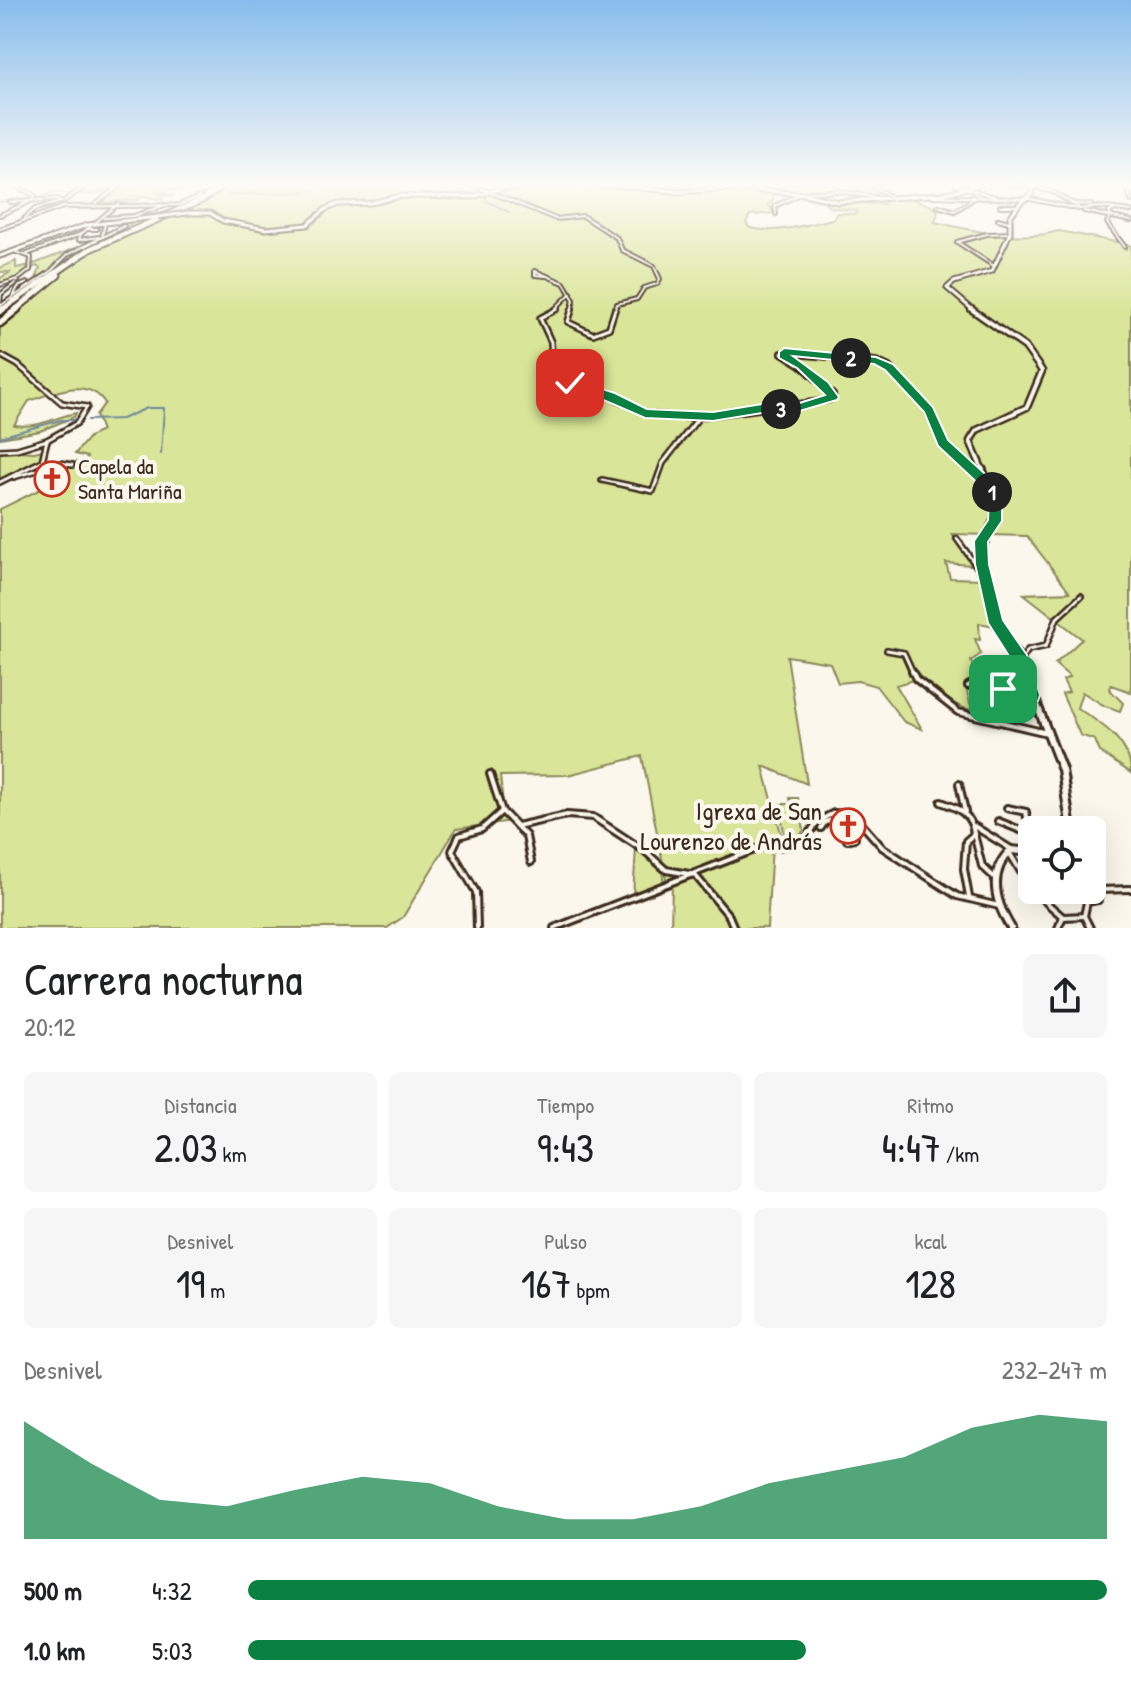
<!DOCTYPE html>
<html lang="es">
<head>
<meta charset="utf-8">
<style>
	body { margin:0; font-family:"Patrick Hand",sans-serif; background:#f6f6f6; color:#202124; height:100vh; display:flex; flex-direction:column; font-size:30px; white-space:nowrap }
	* { box-sizing:border-box; margin:0 }
	p { font-size:26px; color:#757577 }
	.icon { flex:none; width:44px; height:44px; fill:none; stroke:currentColor; stroke-width:2; stroke-linecap:round; stroke-linejoin:round }
	.map { position:relative; height:928px; overflow:hidden }
	.side { display:flex; flex-direction:column; background:#fff; flex:1 }
	.side>* { flex:none }
	.buttons { position:absolute; left:1018px; top:816px; display:grid; gap:16px }
	.buttons a { display:grid; place-items:center; width:88px; height:88px; border-radius:12px; background:#fff; box-shadow:0 8px 32px #0002; font-size:40px }
	.pin { position:absolute; display:grid; place-items:center; width:68px; height:68px; color:#fff; margin:-34px; border-radius:16px; box-shadow:0 4px 12px #0006 }
	.km { position:absolute; width:40px; height:40px; margin:-20px; border-radius:50%; background:#222; color:#fff; font-size:22px; line-height:40px; text-align:center }
	.round { display:grid; place-items:center; flex:none; width:84px; height:84px; border-radius:12px; background:#f6f6f6 }
	.summary { display:flex; align-items:center; justify-content:space-between; height:136px; padding:0 24px }
	h1 { font-size:44px; font-weight:600; line-height:60px }
	.stats { display:grid; grid-template-columns:repeat(3,1fr); gap:12px; height:136px; padding:8px 24px }
	.stats div { display:grid; align-content:center; border-radius:12px; background:#f6f6f6; text-align:center }
	.stats b { font-size:40px; font-weight:600 }
	.stats small { font-size:22px; font-weight:400 }
	.stats p { font-size:22px }
	.chart { height:224px; padding:16px 24px }
	.chart p { display:flex; justify-content:space-between }
	.chart svg { width:100%; height:144px; margin-top:8px; fill:#0b8043; opacity:.7 }
	ul { padding:0 24px; list-style:none; font-size:26px }
	li { display:grid; grid-template-columns:128px 96px 1fr; align-items:center; height:60px }
	li i { height:20px; border-radius:10px; background:#0b8043 }
	.map>svg:first-child { display:block }
	.green { fill:#d9e598; stroke:#8a885b; stroke-width:2 }
	.lines { fill:none; stroke-linecap:round; stroke-linejoin:round }
	.stream { stroke:#71899d; stroke-width:2 }
	.minor-far2-casing { stroke:#3b2a1e; stroke-width:6 }
	.minor-far1-casing { stroke:#3b2a1e; stroke-width:8 }
	.minor-casing { stroke:#3b2a1e; stroke-width:10 }
	.tertiary-far3-casing { stroke:#3b2a1e; stroke-width:7 }
	.tertiary-far2-casing { stroke:#3b2a1e; stroke-width:9 }
	.tertiary-far1-casing { stroke:#3b2a1e; stroke-width:11 }
	.tertiary-casing { stroke:#3b2a1e; stroke-width:12 }
	.trunk-far1-casing { stroke:#3b2a1e; stroke-width:9 }
	.trunk-casing { stroke:#3b2a1e; stroke-width:11 }
	.minor-far2 { stroke:#fbf7ec; stroke-width:2 }
	.minor-far1 { stroke:#fbf7ec; stroke-width:3 }
	.minor { stroke:#fbf7ec; stroke-width:4 }
	.tertiary-far3 { stroke:#fbf7ec; stroke-width:3 }
	.tertiary-far2 { stroke:#fbf7ec; stroke-width:4 }
	.tertiary-far1 { stroke:#fbf7ec; stroke-width:5 }
	.tertiary { stroke:#fbf7ec; stroke-width:6 }
	.trunk-far1 { stroke:#fbf7ec; stroke-width:5 }
	.trunk { stroke:#fbf7ec; stroke-width:6 }
	.tertiary-bridge-casing { stroke:#3b2a1e; stroke-width:7; stroke-linecap:butt }
	.trunk-bridge-casing { stroke:#3b2a1e; stroke-width:9; stroke-linecap:butt }
	.tertiary-bridge { stroke:#fbf7ec; stroke-width:3 }
	.trunk-bridge { stroke:#fbf7ec; stroke-width:5 }
	.route { fill:#0b8043; stroke:#fff; stroke-width:2 }
	.labels { text-anchor:middle; stroke-width:8; stroke-linejoin:round; paint-order:stroke }
	.poi-label { font-size:22px; fill:#3b2a1e; stroke:#fbf7ec; text-anchor:start }
	.near-poi-label { font-size:26px; fill:#3b2a1e; stroke:#fbf7ec; text-anchor:end }
</style>
</head>
<body>
<div class="map">
<svg width="1131" height="928" viewBox="0 0 1131 928">
	<rect width="100%" height="100%" fill="#fbf7ec"/>
	<filter id="ink" filterUnits="userSpaceOnUse"><feTurbulence type="fractalNoise" baseFrequency=".0125" numOctaves="2"/><feDisplacementMap in="SourceGraphic" scale="16" xChannelSelector="R" yChannelSelector="G"/><feConvolveMatrix kernelMatrix="1 2 1 2 8 2 1 2 1" color-interpolation-filters="sRGB"/></filter>
	<g filter="url(#ink)">
		<g class="green">
			<path d="M172 184H325L324 186 340 184H868L878 191 876 195 862 193 850 184 833 193 810 189 791 195 772 194 773 201 768 205 775 213 750 215 746 223 750 228C778 234 805 225 833 219L837 213 856 214 857 211 829 207 826 204 828 202 884 204V199L909 195C917 205 930 201 938 211L935 222C974 231 1020 242 1059 231L1127 244 1131 246V692L1111 685 1110 690 1123 703 1120 711 1105 706 1082 692 1077 708C1101 723 1131 742 1131 773L1100 752 1095 740 1080 735 1062 694 1069 692 1063 680 1070 677 1055 664 1082 639 1024 594 1070 592 1027 536 952 534 972 565 946 563 950 578 982 579 994 626 979 623 980 640 975 639 981 654 971 661 976 677 965 684 972 710C944 705 936 681 912 676L913 680 896 685 922 729 904 722 876 686 858 681 838 683 830 663 787 656 807 784 763 766 785 848 772 846 767 928H671L672 883 666 879 642 756 568 775 500 776 505 822 456 829 403 917 387 928H0V509L59 480 54 468 62 462H85L87 457 75 454 89 437 102 431 96 415 105 403C87 376 54 393 29 401L14 425C38 429 54 417 76 413L74 417 40 431 0 438V305L36 279 40 268 36 266 21 276 0 284V278L11 272H0V268L16 261V268L31 265 121 231 144 215 171 212 175 205 217 187 154 191 174 196 161 195 163 200 143 196 138 200 103 203 109 197 116 196 119 187 92 195 82 194 120 185 187 187Z"/>
			<path d="M0 450 34 452 43 450 44 458 0 482Z"/>
			<path d="M790 798H798L804 830 798 838H785L779 804H791Z"/>
			<path d="M636 848 662 872 665 887 633 896Z"/>
		</g>
		<g class="lines">
			<g class="stream">
				<path d="M375 184 392 187 418 184"/>
				<path d="M427 184 478 194"/>
				<path d="M221 190 229 195 302 192 345 184"/>
				<path d="M484 194 488 202 509 212"/>
				<path d="M76 195 117 187 202 186 214 189"/>
				<path d="M38 197 58 192 70 195"/>
				<path d="M0 202 33 197"/>
				<path d="M88 420 122 419 147 408H164L161 454"/>
				<path d="M0 437 61 420H77"/>
			</g>
			<defs>
				<g id="minor-far2">
					<path d="M16 184 14 186 35 195 33 200"/>
					<path d="M470 184 556 219 583 216 617 238 622 250 654 266 660 279 657 284 644 288 637 299 617 304 615 311"/>
					<path d="M869 184 890 196"/>
					<path d="M954 184 995 197"/>
					<path d="M1007 184 1031 185"/>
					<path d="M1120 186 1128 190 1131 201"/>
					<path d="M1034 187 1053 192 1078 207"/>
					<path d="M797 193 839 191 879 198"/>
					<path d="M974 193 983 198"/>
					<path d="M932 196 1030 199 1079 209 1099 207 1131 211"/>
					<path d="M16 202H10L58 199 61 202"/>
					<path d="M1070 203 1091 205"/>
					<path d="M96 204 118 187"/>
					<path d="M938 206 955 211 973 199"/>
					<path d="M1000 206H1017"/>
					<path d="M1115 209 1109 212 1111 216 1107 223 1125 247"/>
					<path d="M1084 211 1131 221"/>
					<path d="M776 214 775 206 800 194"/>
					<path d="M0 215 29 202"/>
					<path d="M25 218 35 209 64 201 89 184"/>
					<path d="M104 218 134 216 162 206"/>
					<path d="M998 219 1009 222"/>
					<path d="M95 223 118 204"/>
					<path d="M92 225 81 234 79 240 99 237"/>
					<path d="M0 229 63 207 179 205 209 193"/>
					<path d="M87 229H97"/>
					<path d="M102 237 105 223"/>
					<path d="M27 254 81 234"/>
					<path d="M994 266 957 242 987 234 1010 233"/>
					<path d="M535 271 564 283 574 300 571 311"/>
					<path d="M535 271V275L546 276"/>
					<path d="M0 285 20 278 30 270 31 257 16 252"/>
					<path d="M12 299 18 287 27 283"/>
					<path d="M0 304 1 294 18 281"/>
					<path d="M0 306 50 272 67 255 124 226"/>
					<path d="M553 311 571 293"/>
				</g>
				<g id="minor-far1">
					<path d="M557 309 540 318 551 342 552 365 562 379 608 395 647 414 690 418 829 400 833 395 801 365 782 353 876 361 889 367 925 405 943 443 986 484"/>
					<path d="M572 309 568 322 593 334 609 328 615 309"/>
					<path d="M0 355 18 365 62 403 87 407 77 423 47 440"/>
					<path d="M0 450 17 449 47 440 42 461 0 482"/>
					<path d="M14 477 61 463 72 465"/>
					<path d="M602 480 653 491 663 463 699 417"/>
					<path d="M957 539 985 578"/>
					<path d="M887 650 904 653 913 673"/>
					<path d="M1021 661 1028 650 1046 646 1057 618 1081 596"/>
				</g>
				<g id="minor">
					<path d="M912 671 916 679 958 712 1047 733"/>
					<path d="M968 686 981 679 996 687 1031 695"/>
					<path d="M490 774 502 811 526 836 531 862"/>
					<path d="M959 784 965 812"/>
					<path d="M941 802C958 808 972 814 974 834L966 841 964 869 969 897"/>
					<path d="M1007 808 1026 812 1030 835"/>
					<path d="M842 813V829L847 840 855 838 854 817"/>
					<path d="M998 821 1028 833 1032 840"/>
					<path d="M517 826 567 815 593 817 645 851 666 870 695 875"/>
					<path d="M974 826 1011 849"/>
					<path d="M821 828 825 822 841 818"/>
					<path d="M974 834 982 866 995 878"/>
					<path d="M1009 852 1032 890"/>
					<path d="M695 875 729 916 734 928"/>
					<path d="M1032 890 1063 917 1084 916 1087 902 1098 900 1099 890 1131 889"/>
					<path d="M1082 890 1087 902"/>
					<path d="M1084 916 1090 928"/>
					<path d="M477 928 476 892 452 851 459 836 482 829 502 811"/>
					<path d="M554 928 762 847 794 846 807 837 818 821 834 813 847 814 859 821 882 847 957 896 999 906"/>
					<path d="M1058 928 1063 917"/>
				</g>
				<g id="tertiary-far3">
					<path d="M1116 184 1131 185"/>
					<path d="M187 213H210L223 221 266 229 307 225 326 209 338 204 371 203 400 196 473 197 502 188 613 185 681 192 733 188 804 194 838 202 943 194 982 184"/>
					<path d="M0 256 87 225 158 217"/>
					<path d="M974 311 947 288 954 282 992 271 1010 233V217L1020 203 1032 194V184"/>
				</g>
				<path id="tertiary-far2" d="M971 309 1025 347 1042 371 1027 407 977 430 970 441 983 471"/>
				<path id="tertiary-far1" d="M982 469 996 506 995 520 980 550 996 623 1021 661 1024 673"/>
				<g id="tertiary">
					<path d="M1024 671 1062 770 1071 830"/>
					<path d="M1011 928C995 902 987 873 1011 850L1032 852"/>
				</g>
				<g id="trunk-far1">
					<path d="M0 311 90 249 202 200"/>
					<path d="M14 311 58 275"/>
				</g>
				<g id="trunk">
					<path d="M0 311 3 309"/>
					<path d="M0 323 17 309"/>
				</g>
			</defs>
			<use href="#minor-far2" class="minor-far2-casing"/>
			<use href="#minor-far1" class="minor-far1-casing"/>
			<use href="#minor" class="minor-casing"/>
			<use href="#tertiary-far3" class="tertiary-far3-casing"/>
			<use href="#tertiary-far2" class="tertiary-far2-casing"/>
			<use href="#tertiary-far1" class="tertiary-far1-casing"/>
			<use href="#tertiary" class="tertiary-casing"/>
			<use href="#trunk-far1" class="trunk-far1-casing"/>
			<use href="#trunk" class="trunk-casing"/>
			<use href="#minor-far2" class="minor-far2"/>
			<use href="#minor-far1" class="minor-far1"/>
			<use href="#minor" class="minor"/>
			<use href="#tertiary-far3" class="tertiary-far3"/>
			<use href="#tertiary-far2" class="tertiary-far2"/>
			<use href="#tertiary-far1" class="tertiary-far1"/>
			<use href="#tertiary" class="tertiary"/>
			<use href="#trunk-far1" class="trunk-far1"/>
			<use href="#trunk" class="trunk"/>
			<defs>
				<path id="tertiary-bridge" d="M158 217 187 213"/>
				<path id="trunk-bridge" d="M202 200 225 184"/>
			</defs>
			<use href="#tertiary-bridge" class="tertiary-bridge-casing"/>
			<use href="#trunk-bridge" class="trunk-bridge-casing"/>
			<use href="#tertiary-bridge" class="tertiary-bridge"/>
			<use href="#trunk-bridge" class="trunk-bridge"/>
		</g>
	</g>
	<linearGradient id="sky" x2="0" y2="1"><stop stop-color="#87bcec"/><stop offset="0.59" stop-color="#fdfbf6"/><stop offset="1" stop-color="#fdfbf6" stop-opacity="0"/></linearGradient>
	<rect width="1131" height="314" fill="url(#sky)"/>
	<path class="route" d="M784 348 876 357 893 364 933 407 948 440 994 482 1002 499V521L988 542 989 564 1003 620 1027 655 1040 695 1038 701C1027 705 1008 699 997 695L994 689 997 683 1003 680 1020 684 1014 664 988 623 975 564 974 541 988 520 989 499 984 489 938 446 924 412 885 370 874 364 793 356 828 382 839 397 837 400 793 413H762L713 421 645 418 564 383 570 379 615 393 647 409 713 412 762 404 793 405 825 395 797 368 779 358V352Z"/>
	<defs>
		<symbol id="church-ring" viewBox="-11 -11 22 22"><circle r="9.5" fill="#fbf7ec" stroke="#c8321e" stroke-width="1.5"/><path d="M-1.2-6h2.4v3.5h3.3v2.4h-3.3V6h-2.4V-.1h-3.3v-2.4h3.3Z" fill="#c8321e"/></symbol>
	</defs>
	<g fill-rule="evenodd">
		<use href="#church-ring" x="32" y="459" width="40" height="40"/>
		<use href="#church-ring" x="828" y="806" width="40" height="40"/>
	</g>
	<g class="labels">
		<g class="poi-label">
			<text x="78" y="474">Capela da<tspan x="78" dy="25">Santa Mariña</tspan></text>
		</g>
		<g class="near-poi-label">
			<text x="822" y="820">Igrexa de San<tspan x="822" dy="30">Lourenzo de András</tspan></text>
		</g>
	</g>
</svg>
<div class="buttons">
<a><svg class="icon" aria-label="locate" viewBox="0 0 24 24"><circle cx="12" cy="12" r="6"/><path d="M12 2v4M12 18v4M2 12h4M18 12h4"/></svg></a>
</div>
<div class="pin" style="left:1003px;top:689px;background:#1e9e55"><svg class="icon" aria-label="arrive" viewBox="0 0 24 24"><path d="M6 21V4h12l-3 4 3 4H6"/></svg></div>
<div class="pin" style="left:570px;top:383px;background:#d93025"><svg class="icon" aria-label="check" viewBox="0 0 24 24"><path d="M5 12l5 5 9-10"/></svg></div>
<b class="km" style="left:992px;top:492px">1</b>
<b class="km" style="left:851px;top:358px">2</b>
<b class="km" style="left:781px;top:409px">3</b>
</div>
<section class="side">
<div class="summary"><div><h1>Carrera nocturna</h1><p>20:12</p></div><a class="round"><svg class="icon" aria-label="share" viewBox="0 0 24 24"><path d="M12 15V3M7 8l5-5 5 5M5 13v7h14v-7"/></svg></a></div>
<div class="stats">
<div><p>Distancia</p><b>2.03<small> km</small></b></div>
<div><p>Tiempo</p><b>9:43</b></div>
<div><p>Ritmo</p><b>4:47<small> /km</small></b></div>
</div>
<div class="stats">
<div><p>Desnivel</p><b>19<small> m</small></b></div>
<div><p>Pulso</p><b>167<small> bpm</small></b></div>
<div><p>kcal</p><b>128</b></div>
</div>
<div class="chart"><p><span>Desnivel</span>232–247 m</p>
<svg viewBox="0 0 160 44" preserveAspectRatio="none"><path d="M0 44V8L10 21L20 32L30 34L40 29L50 25L60 27L70 34L80 38L90 38L100 34L110 27L120 23L130 19L140 10L150 6L160 8V44z"/></svg>
</div>
<ul>
<li><b>500 m</b>4:32<i style="width:100%"></i></li>
<li><b>1.0 km</b>5:03<i style="width:65%"></i></li>
</ul>
</section>
</body>
</html>
